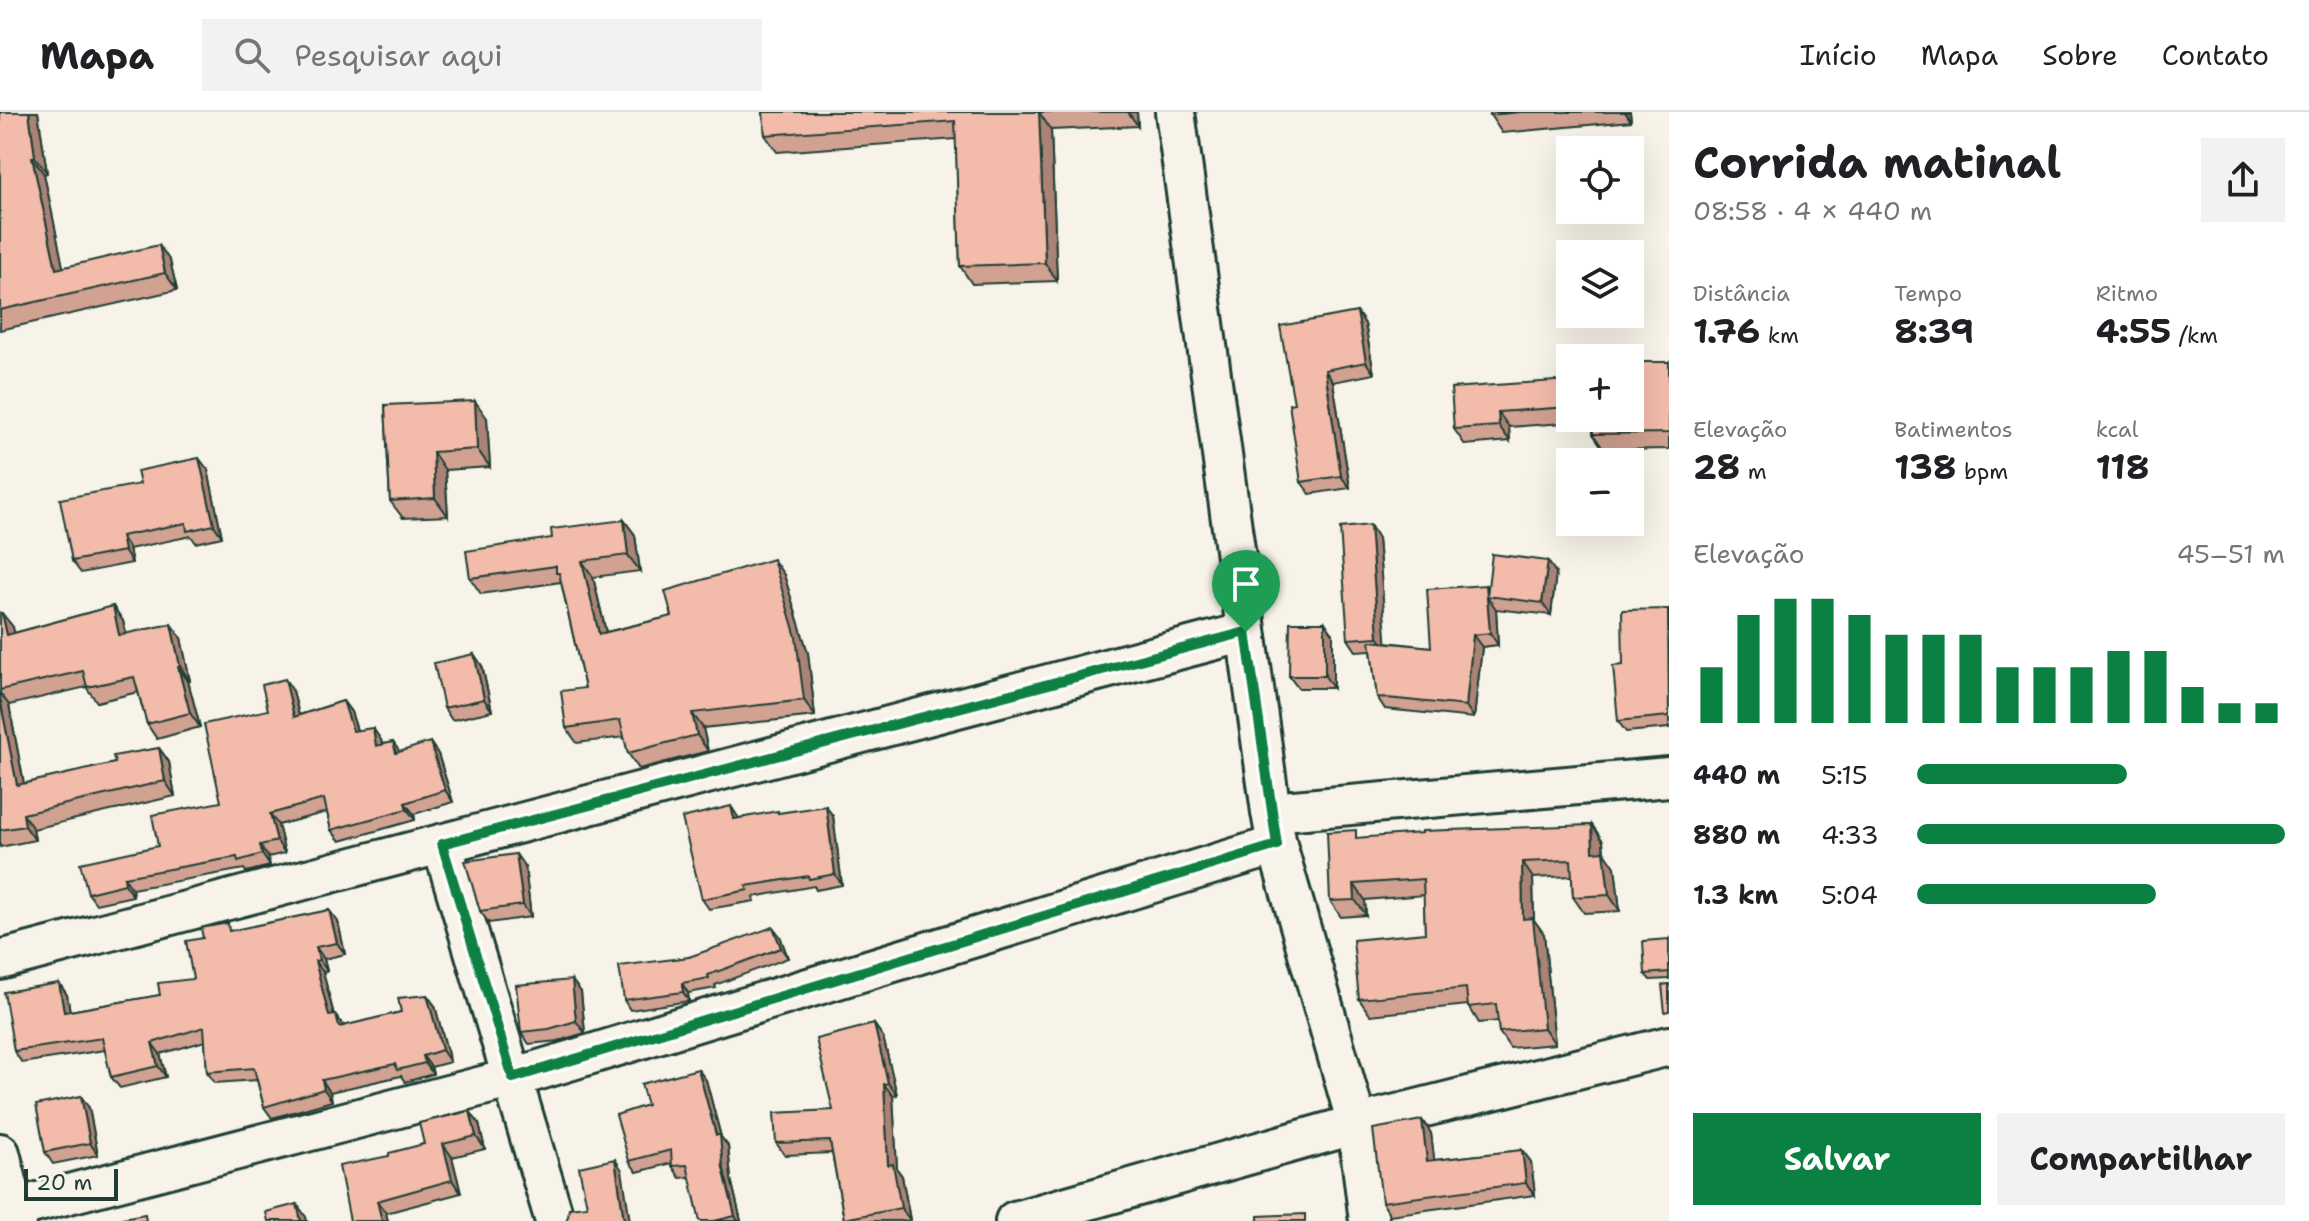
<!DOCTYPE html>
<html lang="pt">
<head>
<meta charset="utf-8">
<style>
	body { margin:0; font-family:"Shantell Sans",sans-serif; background:#f2f2f2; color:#202124; height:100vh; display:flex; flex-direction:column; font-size:30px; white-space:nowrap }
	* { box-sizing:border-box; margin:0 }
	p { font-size:26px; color:#757577 }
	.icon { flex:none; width:44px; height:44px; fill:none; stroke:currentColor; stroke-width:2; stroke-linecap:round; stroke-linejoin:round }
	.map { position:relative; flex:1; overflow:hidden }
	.side { display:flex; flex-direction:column; background:#fff; width:640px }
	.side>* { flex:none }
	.controls { position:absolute; left:1556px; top:24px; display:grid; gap:16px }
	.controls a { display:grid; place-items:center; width:88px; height:88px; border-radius:0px; background:#fff; box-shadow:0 8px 32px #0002; font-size:40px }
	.scale { position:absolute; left:24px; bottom:20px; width:94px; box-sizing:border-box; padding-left:8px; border:4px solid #1f3d34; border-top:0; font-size:22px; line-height:28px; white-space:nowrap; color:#1f3d34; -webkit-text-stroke:6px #f7f3e8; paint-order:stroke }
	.pin { position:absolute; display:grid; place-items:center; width:68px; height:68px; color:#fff; margin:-82px -34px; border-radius:50% 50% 50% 0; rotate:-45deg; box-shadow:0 0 8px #0007 }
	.pin .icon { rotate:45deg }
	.round { display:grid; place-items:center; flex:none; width:84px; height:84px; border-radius:0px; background:#f2f2f2 }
	.summary { display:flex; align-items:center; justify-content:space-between; height:136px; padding:0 24px }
	h1 { font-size:44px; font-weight:700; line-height:60px }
	.figures { display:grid; grid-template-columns:repeat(3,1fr); gap:12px; height:136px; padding:8px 24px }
	.figures div { display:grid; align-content:center }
	.figures b { font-size:34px; font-weight:700 }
	.figures small { font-size:22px; font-weight:400 }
	.figures p { font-size:22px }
	.chart { height:224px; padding:16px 24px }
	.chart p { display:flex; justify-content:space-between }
	.chart svg { width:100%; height:144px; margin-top:8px; stroke:#0b8043; stroke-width:6 }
	.primary-button { display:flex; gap:16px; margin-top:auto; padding:16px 24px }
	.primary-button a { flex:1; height:92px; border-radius:0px; background:#0b8043; color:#fff; font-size:32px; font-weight:700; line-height:92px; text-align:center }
	.primary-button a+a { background:#f2f2f2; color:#202124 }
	ul { padding:0 24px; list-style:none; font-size:26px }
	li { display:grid; grid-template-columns:128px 96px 1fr; align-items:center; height:60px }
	li i { height:20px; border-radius:10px; background:#0b8043 }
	header { display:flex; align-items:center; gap:48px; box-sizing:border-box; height:112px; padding:0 40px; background:#fff; border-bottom:2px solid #e0e0e0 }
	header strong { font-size:38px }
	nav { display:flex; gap:44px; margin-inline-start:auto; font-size:28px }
	.search { width:560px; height:72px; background:#f2f2f2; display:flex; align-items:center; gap:20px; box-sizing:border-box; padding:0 28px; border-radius:0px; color:#757577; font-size:30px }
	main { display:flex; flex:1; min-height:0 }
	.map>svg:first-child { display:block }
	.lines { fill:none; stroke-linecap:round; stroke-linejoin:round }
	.minor-casing { stroke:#1f3d34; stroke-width:44 }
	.minor { stroke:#f7f3e8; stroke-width:38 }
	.wall { fill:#d1a191; stroke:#1f3d34; stroke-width:2 }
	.shaded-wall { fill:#aa8376; stroke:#1f3d34; stroke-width:2 }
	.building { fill:#f3bba9; stroke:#1f3d34; stroke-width:2 }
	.route-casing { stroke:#fff; stroke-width:16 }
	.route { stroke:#0b8043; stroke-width:10 }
</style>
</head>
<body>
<header>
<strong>Mapa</strong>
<div class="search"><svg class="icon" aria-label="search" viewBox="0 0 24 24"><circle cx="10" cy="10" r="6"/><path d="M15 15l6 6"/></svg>Pesquisar aqui</div>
<nav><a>Início</a><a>Mapa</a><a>Sobre</a><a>Contato</a></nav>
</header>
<main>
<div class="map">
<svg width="1669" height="1109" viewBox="0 0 1669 1109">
	<rect width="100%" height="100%" fill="#f7f3e8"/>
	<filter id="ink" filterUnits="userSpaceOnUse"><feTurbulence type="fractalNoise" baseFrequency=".0125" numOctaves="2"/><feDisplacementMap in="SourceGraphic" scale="16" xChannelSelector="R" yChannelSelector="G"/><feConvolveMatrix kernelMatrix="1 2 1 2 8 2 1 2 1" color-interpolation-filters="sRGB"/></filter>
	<g filter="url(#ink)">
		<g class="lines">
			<defs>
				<g id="minor">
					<path d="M1175 0 1271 700 1277 733 1357 1012 1369 1109"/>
					<path d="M1271 700 1669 665"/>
					<path d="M442 732 555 1109"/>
					<path d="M0 848 1246 520"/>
					<path d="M0 1041 17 1109"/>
					<path d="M0 1100 513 966 1277 733"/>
					<path d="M1015 1109 1357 1012 1669 934"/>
				</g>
			</defs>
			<use href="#minor" class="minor-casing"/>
			<use href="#minor" class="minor"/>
		</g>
		<g class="wall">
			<path d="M0 0H38L47 61 44 62 63 156 170 149 177 178 0 218Z"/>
			<path d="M763 0H1137L1138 14 1051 18 1057 169 972 172 960 154 956 27 777 40 765 23Z"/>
			<path d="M1490 0H1630L1631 9 1502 21 1490 3Z"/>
			<path d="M1357 200 1365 212 1374 262 1333 270 1350 376 1310 382 1301 370 1294 291Z"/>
			<path d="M1669 250V337L1604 338 1593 322V309L1509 315 1510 329 1465 333 1454 317 1570 268V306H1630Z"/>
			<path d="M385 293 487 306 490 355 445 358 448 404 403 406 390 389Z"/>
			<path d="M208 358 222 425 196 431 191 424 129 437 132 451 81 461 72 449Z"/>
			<path d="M624 408 635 423 640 459 593 465 606 520 672 504 784 463 808 541 815 604 703 616 708 639 639 657 628 641 624 625 577 631 566 616 585 576 561 470 481 482 470 466 552 426Z"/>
			<path d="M1378 426 1386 530 1431 535 1486 473 1488 475 1556 461 1551 503 1496 497 1498 533 1482 535 1474 606 1385 597 1377 585 1371 538 1356 539 1348 527Z"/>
			<path d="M113 494 123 509 126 522 181 526 190 569H188L200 615 157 627 147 612 138 580 97 590 86 575 9 593 24 672 115 651 159 636 169 650 175 684 33 717 35 728 0 735V501L13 515 14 521Z"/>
			<path d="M1669 498V616L1626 620 1618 609 1623 553Z"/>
			<path d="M1333 522V576H1298L1289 564Z"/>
			<path d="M474 542 482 554 492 599 452 608 444 596Z"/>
			<path d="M293 579 299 603 343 589 351 600 357 618 381 628 382 632 393 630 400 640 438 642 453 690 414 702 415 708 340 729 331 718 327 700 278 713 285 741 268 745 270 754 246 760 244 757 132 777 133 784 96 792 88 781 158 734 221 690 268 598Z"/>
			<path d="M779 701 833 704 842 773 816 778 814 774 753 785 755 789 709 797 702 787 739 706Z"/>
			<path d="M1592 713 1603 729 1604 739 1615 755 1620 799 1584 801 1573 785 1572 764 1533 766 1534 808 1544 822 1555 932 1510 936 1499 920 1498 909 1479 911 1468 893 1370 903 1359 887 1425 821 1424 783 1365 788 1366 803 1341 805 1330 789 1361 726Z"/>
			<path d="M525 755 531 805 489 811 480 799Z"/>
			<path d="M329 798 338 810 345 842 324 847 327 859 323 860 334 903 344 914 401 900 427 883 435 894 450 950 431 955 433 962 405 970 401 964 330 980 332 989 272 1006 264 995 257 968 215 971 207 960 205 929 160 942 166 965 120 976 111 965 105 938 22 951 14 939 59 871 67 883 70 899 160 883 193 867 233 819Z"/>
			<path d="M780 824 788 846 715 873 716 876 688 881 689 889 630 898 624 888 689 845Z"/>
			<path d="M1669 827V867L1650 868 1645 862Z"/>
			<path d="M581 880 585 921 558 929 529 932 521 920Z"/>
			<path d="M874 912 883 925 897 983 893 984 897 1057 902 1064 910 1108 906 1109H846L844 1107 832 1041 785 1043 776 1031 833 998Z"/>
			<path d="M706 968 721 1025 728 1034 731 1067 741 1109H700L690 1065 680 1066 672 1054V1051L637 1060 629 1049 647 993Z"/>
			<path d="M89 996 98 1043 53 1052 45 1040Z"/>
			<path d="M1422 1008 1431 1021 1434 1048 1522 1038 1531 1050 1535 1083 1390 1103 1382 1090Z"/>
			<path d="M479 1012 485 1037 452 1045 461 1081 386 1101 388 1109H350L389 1044Z"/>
		</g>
		<g class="shaded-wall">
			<path d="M29 0H38L47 61 35 45Z"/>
			<path d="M1039 0 1051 18 1057 169 1045 151Z"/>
			<path d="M1128 0H1137L1138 14Z"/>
			<path d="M1625 0H1630L1631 9Z"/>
			<path d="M32 45 44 62 67 174 56 157Z"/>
			<path d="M159 133 170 149 177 178 165 161Z"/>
			<path d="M1357 200 1365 212 1374 262 1366 250Z"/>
			<path d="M1325 258 1333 270 1350 376 1341 364Z"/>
			<path d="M475 289 487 306 490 355 477 337Z"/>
			<path d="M1498 300 1509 315 1510 329 1499 314Z"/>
			<path d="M433 340 445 358 448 404 435 386Z"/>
			<path d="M199 346 208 358 222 425 214 413Z"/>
			<path d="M624 408 635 423 640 459 628 443Z"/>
			<path d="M1370 413 1378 426 1387 537 1378 525Z"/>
			<path d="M121 424 129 437 132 451 124 439Z"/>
			<path d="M773 447 784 463 808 541 815 604 804 588Z"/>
			<path d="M582 449 593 465 610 538 599 522Z"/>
			<path d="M1548 449 1556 461 1551 503 1542 491Z"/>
			<path d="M1487 484 1496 497 1498 533 1490 521Z"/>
			<path d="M113 494 123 509 129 538 119 523Z"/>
			<path d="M2 501 13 515 17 537 7 523Z"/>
			<path d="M1325 510 1333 522V576L1325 564Z"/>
			<path d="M171 512 181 526 190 569 180 554Z"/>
			<path d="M1473 523 1482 535 1474 606 1466 594Z"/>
			<path d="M474 542 482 554 492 599 484 587Z"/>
			<path d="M178 555 188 569 200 615 190 601Z"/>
			<path d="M285 567 293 579 302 616 294 605Z"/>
			<path d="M0 581 9 593 27 688 17 673 0 587Z"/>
			<path d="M343 589 351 600 361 631 353 619Z"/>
			<path d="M692 601 703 616 708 639 697 623Z"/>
			<path d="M373 616 381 628 385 645 376 634Z"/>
			<path d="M430 630 438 642 453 690 445 678Z"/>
			<path d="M159 636 169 650 175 684 165 669Z"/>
			<path d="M405 691 414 702 415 708 407 697Z"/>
			<path d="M731 694 738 705 741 717 734 707Z"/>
			<path d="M826 694 833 704 842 773 835 762Z"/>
			<path d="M23 702 33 717 35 728 25 714Z"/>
			<path d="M270 702 278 713 285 741 277 729Z"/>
			<path d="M1592 713 1603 729 1604 755 1593 740Z"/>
			<path d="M260 733 268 745 270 754 262 742Z"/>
			<path d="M1604 739 1615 755 1620 799 1609 783Z"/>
			<path d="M516 742 525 755 531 805 523 793Z"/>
			<path d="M1522 750 1533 766 1534 808 1544 822 1555 932 1544 916 1523 807Z"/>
			<path d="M124 765 132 777 133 784 125 772Z"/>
			<path d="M1354 772 1365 788 1366 803 1355 788Z"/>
			<path d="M329 798 338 810 345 842 337 831Z"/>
			<path d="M773 815 780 824 788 846 781 836Z"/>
			<path d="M316 835 324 847 327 859 319 848Z"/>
			<path d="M315 849 323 860 337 916 329 904Z"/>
			<path d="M572 868 581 880 585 921 576 909Z"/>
			<path d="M59 871 67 883 72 912 64 900Z"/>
			<path d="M682 871 688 881 689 889 683 880Z"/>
			<path d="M427 883 435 894 450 950 442 938Z"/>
			<path d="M336 903 344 914 339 915Z"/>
			<path d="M874 912 883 925 897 983 888 971Z"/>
			<path d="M152 931 160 942 166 965 158 954Z"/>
			<path d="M423 944 431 955 433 962 425 951Z"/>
			<path d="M698 957 706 968 721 1025 728 1034 731 1067 741 1109H738L735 1104 716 1023Z"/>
			<path d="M322 968 330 980 332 989 324 977Z"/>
			<path d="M884 972 893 984 897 1057 902 1064 910 1108 901 1096 888 1053Z"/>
			<path d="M81 984 89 996 98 1043 90 1031Z"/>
			<path d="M470 999 479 1012 485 1037 476 1024Z"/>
			<path d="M1422 1008 1431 1021 1436 1061 1427 1049Z"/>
			<path d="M443 1032 452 1045 461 1081 452 1068Z"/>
			<path d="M1522 1038 1531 1050 1535 1083 1526 1071Z"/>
			<path d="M615 1047 622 1058 630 1109H624Z"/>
			<path d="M377 1089 386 1101 388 1109H382Z"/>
			<path d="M297 1092 306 1105 307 1109H301Z"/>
		</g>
		<g class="building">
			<path d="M0 0H29L35 45H32L56 157 159 133 165 161 0 198Z"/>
			<path d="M763 0H1048H1039L1045 151 960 154 955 9 765 23Z"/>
			<path d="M1490 0H1521L1490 3Z"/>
			<path d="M1357 200 1366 250 1325 258 1341 364 1301 370 1289 292 1294 291 1280 214Z"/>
			<path d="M1630 250H1669V321L1593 322V306H1630Z"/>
			<path d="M1570 268V295L1498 300 1499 314 1454 317 1451 276Z"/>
			<path d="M475 289 477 337 433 340 435 386 390 389 385 293Z"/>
			<path d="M199 346 214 413 187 419 186 411 121 424 124 439 72 449 60 387 140 372 137 359Z"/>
			<path d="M624 408 628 443 582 449 599 522 672 504 665 479 773 447 796 525 804 588 692 601 697 623 628 641 620 608 566 616 561 579 585 576 559 461H556V454L470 466 466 439 552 426 551 417Z"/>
			<path d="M1370 413 1378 525 1348 527 1340 416Z"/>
			<path d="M1492 442 1548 449 1542 491 1487 484Z"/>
			<path d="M1486 473 1490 521 1473 523 1466 594 1377 585 1370 529 1431 535 1427 477Z"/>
			<path d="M113 494 119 523 171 512 180 554 178 555 190 601 147 612 134 565 87 575 83 559 0 578V501H2L7 523Z"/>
			<path d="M1668 497 1669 604 1618 609 1613 554 1623 553 1622 498Z"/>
			<path d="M1290 510H1325V564H1289Z"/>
			<path d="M474 542 484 587 444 596 434 551Z"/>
			<path d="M285 567 294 605 343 589 353 619 373 616 376 634 393 630 396 641 430 630 445 678 405 691 407 697 331 718 324 687 270 702 277 729 260 733 262 742 238 749 237 745 124 765 125 772 88 781 80 751 158 734 152 703 221 690 204 612 268 598 262 573Z"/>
			<path d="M0 587 17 673 115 651 113 644 159 636 165 669 23 702 25 714 0 718Z"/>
			<path d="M731 694 734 707 778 699V701L826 694 835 762 809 767 808 764 746 774 748 778 702 787 682 706Z"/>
			<path d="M1592 713 1593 740 1604 739 1609 783 1573 785 1571 748 1522 750 1523 807 1533 806 1544 916 1499 920 1496 892 1468 895 1466 876 1359 887 1353 828 1425 821 1423 767 1354 772 1355 788 1330 789 1327 720 1356 718V726L1422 721V719Z"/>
			<path d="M516 742 523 793 480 799 465 749Z"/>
			<path d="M329 798 337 831 316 835 319 848 315 849 329 904 336 903 339 915 401 900 398 886 427 883 442 938 423 944 425 951 397 958 395 952 322 968 324 977 264 995 254 956 207 960 204 915 152 931 158 954 111 965 102 926 14 939 4 880 59 871 64 900 160 883 158 871 193 867 186 829 203 826 201 816 228 811 229 819Z"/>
			<path d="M773 815 781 836 708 863 709 866 682 871 683 880 624 888 619 854 689 845Z"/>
			<path d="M1669 827V860L1645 862 1643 829Z"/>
			<path d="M572 868 576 909 549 917 521 920 516 873Z"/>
			<path d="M1669 872V899L1665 900 1662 873Z"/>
			<path d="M874 912 888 971 884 972 888 1053 893 1052 901 1096 844 1107 830 1029 776 1031 774 1001 833 998 816 927Z"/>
			<path d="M698 957 716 1023H720L723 1056 735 1104 714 1109H700L687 1053 672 1054 671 1038 629 1049 616 1003 647 993 641 972Z"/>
			<path d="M81 984 90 1031 45 1040 36 993Z"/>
			<path d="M470 999 476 1024 443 1032 452 1068 377 1089 382 1109H350L339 1054 389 1044V1041L424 1032 419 1011Z"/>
			<path d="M1422 1008 1427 1049 1522 1038 1526 1071 1382 1090 1373 1017Z"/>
			<path d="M615 1047 624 1109H566L568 1104 569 1096 587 1094 579 1055Z"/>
			<path d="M297 1092 301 1109H268L266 1100Z"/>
			<path d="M145 1102 146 1109H122V1106Z"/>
			<path d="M1305 1102V1109H1258V1104Z"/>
		</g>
	</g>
	<g class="lines" filter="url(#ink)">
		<defs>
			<path id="route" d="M1246 520 1277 733 513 966 442 732Z"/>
		</defs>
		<use href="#route" class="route-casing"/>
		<use href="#route" class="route"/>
	</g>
</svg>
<div class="controls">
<a><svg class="icon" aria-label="locate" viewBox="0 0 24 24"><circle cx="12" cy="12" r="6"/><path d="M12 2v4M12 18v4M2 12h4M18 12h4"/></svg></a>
<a><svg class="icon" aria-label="layers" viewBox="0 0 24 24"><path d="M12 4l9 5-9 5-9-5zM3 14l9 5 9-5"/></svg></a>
<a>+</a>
<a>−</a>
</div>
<div class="scale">20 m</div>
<div class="pin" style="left:1246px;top:520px;background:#1e9e55"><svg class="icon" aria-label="arrive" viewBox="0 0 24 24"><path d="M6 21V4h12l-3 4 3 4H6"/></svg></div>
</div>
<section class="side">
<div class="summary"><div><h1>Corrida matinal</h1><p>08:58 · 4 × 440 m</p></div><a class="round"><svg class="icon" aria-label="share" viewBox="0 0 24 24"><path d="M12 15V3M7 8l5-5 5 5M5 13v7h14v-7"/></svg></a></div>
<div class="figures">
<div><p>Distância</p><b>1.76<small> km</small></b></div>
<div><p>Tempo</p><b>8:39</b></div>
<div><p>Ritmo</p><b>4:55<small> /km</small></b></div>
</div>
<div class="figures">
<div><p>Elevação</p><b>28<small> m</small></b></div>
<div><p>Batimentos</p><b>138<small> bpm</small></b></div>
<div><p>kcal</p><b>118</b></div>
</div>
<div class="chart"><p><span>Elevação</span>45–51 m</p>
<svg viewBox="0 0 160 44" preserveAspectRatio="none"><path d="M5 44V27M15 44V11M25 44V6M35 44V6M45 44V11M55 44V17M65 44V17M75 44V17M85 44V27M95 44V27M105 44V27M115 44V22M125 44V22M135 44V33M145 44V38M155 44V38"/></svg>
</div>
<ul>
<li><b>440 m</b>5:15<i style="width:57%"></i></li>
<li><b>880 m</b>4:33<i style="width:100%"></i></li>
<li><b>1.3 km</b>5:04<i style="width:65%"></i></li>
</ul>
<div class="primary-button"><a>Salvar</a><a>Compartilhar</a></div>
</section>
</main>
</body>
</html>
